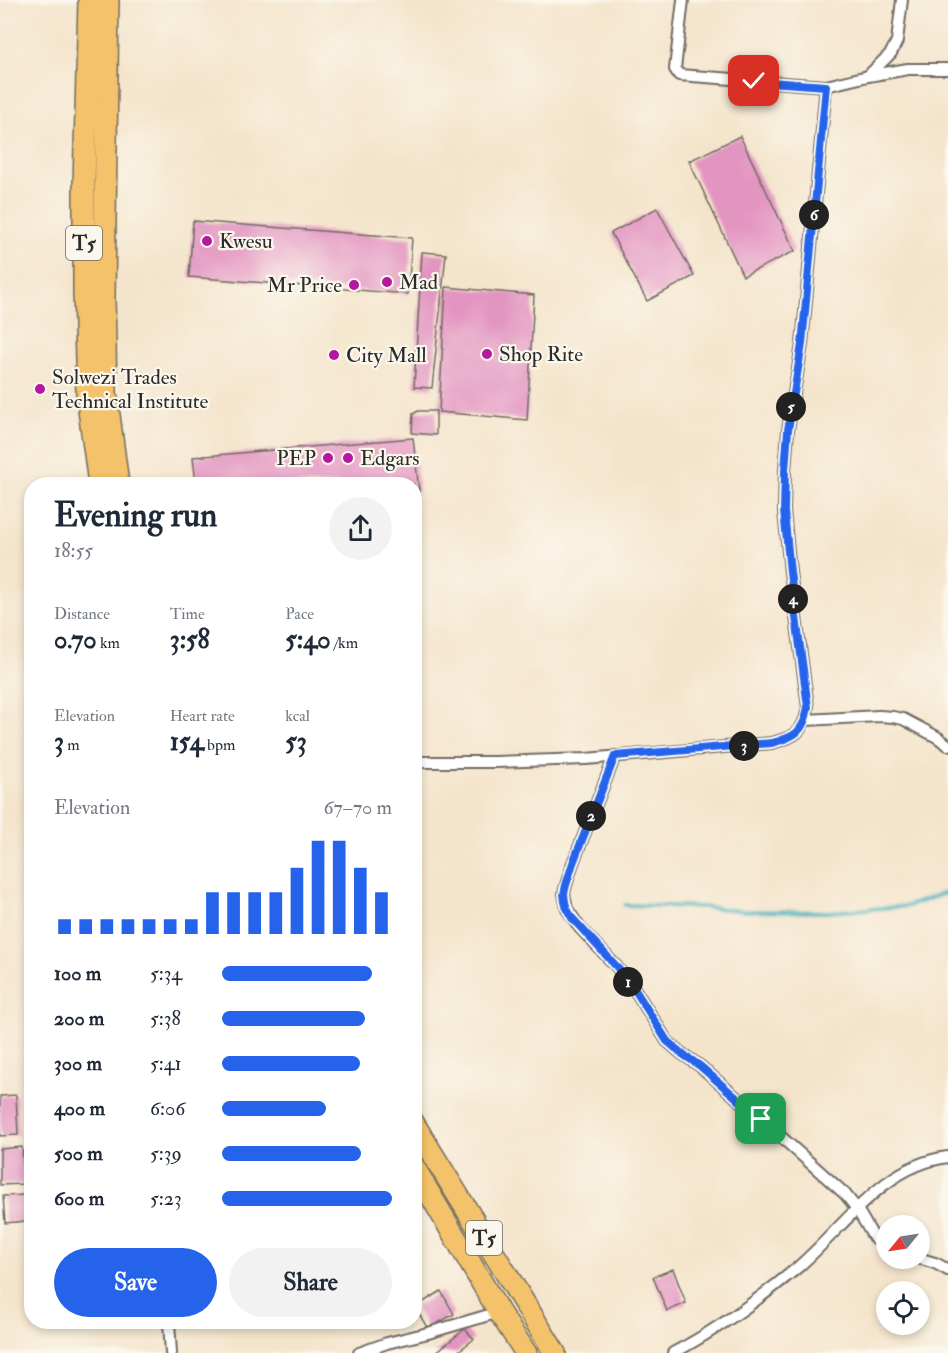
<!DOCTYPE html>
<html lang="en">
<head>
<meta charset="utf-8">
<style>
	body { margin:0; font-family:"IM FELL Double Pica",serif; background:#f2f2f3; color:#1f2937; height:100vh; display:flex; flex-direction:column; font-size:22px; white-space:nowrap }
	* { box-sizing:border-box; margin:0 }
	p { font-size:20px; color:#747a83 }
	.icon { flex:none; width:33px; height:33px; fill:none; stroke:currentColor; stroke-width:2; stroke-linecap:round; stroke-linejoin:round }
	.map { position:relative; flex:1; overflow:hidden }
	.details { position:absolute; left:24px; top:477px; width:398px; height:852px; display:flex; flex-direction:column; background:#fff; border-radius:24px; box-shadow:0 3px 9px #0003 }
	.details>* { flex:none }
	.needle { width:39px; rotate:240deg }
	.tools { position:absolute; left:876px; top:1215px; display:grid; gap:12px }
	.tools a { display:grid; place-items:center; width:54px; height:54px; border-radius:50%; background:#fff; box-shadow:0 3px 9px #0003; font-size:30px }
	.pin { position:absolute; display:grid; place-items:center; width:51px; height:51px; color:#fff; margin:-26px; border-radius:12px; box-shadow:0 3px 9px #0006 }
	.km { position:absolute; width:30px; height:30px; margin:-15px; border-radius:50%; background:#222; color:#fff; font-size:16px; line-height:30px; text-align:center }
	.round { display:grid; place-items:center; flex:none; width:63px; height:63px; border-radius:32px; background:#f2f2f3 }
	.summary { display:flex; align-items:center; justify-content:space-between; height:102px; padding:0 30px }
	h1 { font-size:33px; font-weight:700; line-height:45px }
	.figures { display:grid; grid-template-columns:repeat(3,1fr); gap:9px; height:102px; padding:6px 30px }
	.figures div { display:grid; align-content:center }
	.figures b { font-size:26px; font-weight:700 }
	.figures small { font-size:16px; font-weight:400 }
	.figures p { font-size:16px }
	.chart { height:168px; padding:12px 30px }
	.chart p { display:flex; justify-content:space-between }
	.chart svg { width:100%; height:108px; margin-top:6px; stroke:#2563eb; stroke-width:6 }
	.action { display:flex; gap:12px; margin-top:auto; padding:12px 30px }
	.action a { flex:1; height:69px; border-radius:36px; background:#2563eb; color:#fff; font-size:24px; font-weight:700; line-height:69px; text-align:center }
	.action a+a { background:#f2f2f3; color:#1f2937 }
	ul { padding:0 30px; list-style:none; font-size:20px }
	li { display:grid; grid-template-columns:96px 72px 1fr; align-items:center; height:45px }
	li i { height:15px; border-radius:8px; background:#2563eb }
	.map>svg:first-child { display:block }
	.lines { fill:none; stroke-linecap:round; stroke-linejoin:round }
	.stream { stroke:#3fafba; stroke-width:4 }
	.building { fill:#e395c1 }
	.street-casing { stroke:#716c63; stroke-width:14 }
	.highway-casing { stroke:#716c63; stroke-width:24 }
	.street { stroke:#fff; stroke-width:10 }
	.highway { stroke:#f3c26a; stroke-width:21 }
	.route-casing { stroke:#fff; stroke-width:12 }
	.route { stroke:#2563eb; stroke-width:8 }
	.poi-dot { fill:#b5179e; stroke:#fbf7ec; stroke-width:2 }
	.labels { text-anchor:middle; stroke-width:4.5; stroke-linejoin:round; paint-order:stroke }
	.shield { fill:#fbf7ec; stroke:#696865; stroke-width:1.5 }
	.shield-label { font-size:20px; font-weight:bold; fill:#2b2b2b }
	.poi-label { font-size:21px; fill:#2b2b2b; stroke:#fbf7ec; text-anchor:start }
</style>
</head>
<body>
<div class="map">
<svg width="948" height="1353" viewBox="0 0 948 1353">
	<rect width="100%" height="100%" fill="#fbf7ec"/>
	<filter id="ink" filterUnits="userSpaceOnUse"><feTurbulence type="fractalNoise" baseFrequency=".0167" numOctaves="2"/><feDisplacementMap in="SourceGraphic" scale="12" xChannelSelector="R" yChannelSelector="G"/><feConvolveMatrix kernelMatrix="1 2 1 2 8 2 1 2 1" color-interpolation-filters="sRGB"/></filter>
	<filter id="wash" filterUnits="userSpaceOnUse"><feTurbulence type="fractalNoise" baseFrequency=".008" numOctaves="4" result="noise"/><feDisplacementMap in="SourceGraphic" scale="24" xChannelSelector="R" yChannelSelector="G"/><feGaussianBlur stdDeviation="1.35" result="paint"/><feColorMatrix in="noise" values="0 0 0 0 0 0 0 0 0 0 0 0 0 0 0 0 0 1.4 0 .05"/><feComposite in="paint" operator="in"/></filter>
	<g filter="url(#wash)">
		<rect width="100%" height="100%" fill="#f4e4cb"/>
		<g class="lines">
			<path class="stream" d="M625 905 703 907 746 911 829 912 908 906 948 892"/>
		</g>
		<g id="blocks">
			<g class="building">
				<path d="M740 136 795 251 743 276 689 161Z"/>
				<path d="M657 208 694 276 647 301 611 233Z"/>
				<path d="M193 221 412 238 408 294 189 277Z"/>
				<path d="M422 252 446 254 432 388 414 387Z"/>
				<path d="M446 287 534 295 527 420 439 412Z"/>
				<path d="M418 411H436V435L412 433 413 414Z"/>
				<path d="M413 438 419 491 414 492V484H196L193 457Z"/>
				<path d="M16 1095 18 1135 0 1136V1096Z"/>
				<path d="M22 1147 24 1184 0 1185V1149Z"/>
				<path d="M25 1195 26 1221 5 1223 3 1196Z"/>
				<path d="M673 1269 686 1303 667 1311 653 1277Z"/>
				<path d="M441 1291 454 1314 428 1329 415 1307Z"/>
				<path d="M465 1329 474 1339 456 1353H435Z"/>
			</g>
		</g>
	</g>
	<g filter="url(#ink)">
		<use href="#blocks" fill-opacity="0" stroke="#716c63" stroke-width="1.5"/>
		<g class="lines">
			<defs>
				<g id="street">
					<path d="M868 76 891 53 897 41 902 0"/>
					<path d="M826 86 868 76 908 69H948"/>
					<path d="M806 720 879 716 893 717 903 719 937 737 948 745"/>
					<path d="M615 756 573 863 566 885 564 894 567 909 580 928 616 966 635 990 667 1041 681 1053 700 1066 761 1119 845 1194 857 1209 874 1238 886 1247"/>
					<path d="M414 762H496L586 759 772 743C795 737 804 732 808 707L790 572 784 511 785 471 788 430 802 344 826 86 679 75 675 69 683 0"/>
					<path d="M918 1258 935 1263 948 1270"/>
					<path d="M169 1322 171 1353"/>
					<path d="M359 1353 387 1343 428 1333 499 1312"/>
					<path d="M673 1353C719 1329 757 1301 797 1268 844 1228 882 1165 948 1157"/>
				</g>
				<g id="highway">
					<path d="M89 0 84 183V291L87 395 99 484"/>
					<path d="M108 0 104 297 106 392 118 484"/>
					<path d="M414 1124 555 1353"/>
					<path d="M414 1167 499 1312 526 1353"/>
				</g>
			</defs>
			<use href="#street" class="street-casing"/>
			<use href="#highway" class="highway-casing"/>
			<use href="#street" class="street"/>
			<use href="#highway" class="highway"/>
		</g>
	</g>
	<g class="lines" filter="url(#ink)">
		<defs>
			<path id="route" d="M754 81 826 86 802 344 788 430 785 471 784 511 790 572 808 707C804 732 795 737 772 743L615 756 573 863 566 885 564 894 565 902 567 909 572 918 616 966 635 990 667 1041 681 1053 700 1066 761 1119"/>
		</defs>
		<use href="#route" class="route-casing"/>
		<use href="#route" class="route"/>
	</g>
	<g class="poi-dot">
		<circle cx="207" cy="241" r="6"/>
		<circle cx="387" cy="282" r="6"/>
		<circle cx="354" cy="285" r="6"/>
		<circle cx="487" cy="354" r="6"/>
		<circle cx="334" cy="355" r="6"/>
		<circle cx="40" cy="389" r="6"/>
		<circle cx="328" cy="458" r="6"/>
		<circle cx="348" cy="458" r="6"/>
	</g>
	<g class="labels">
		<g class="shield">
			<rect x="66" y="226" width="36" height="34" rx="4.5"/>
			<rect x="466" y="1221" width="36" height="34" rx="4.5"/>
		</g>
		<g class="shield-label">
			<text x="84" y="250">T5</text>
			<text x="484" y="1245">T5</text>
		</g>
		<g class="poi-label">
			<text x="219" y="248">Kwesu</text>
			<text x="399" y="289">Mad</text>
			<text x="342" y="292" text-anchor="end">Mr Price</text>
			<text x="499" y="361">Shop Rite</text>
			<text x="346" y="362">City Mall</text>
			<text x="52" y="384">Solwezi Trades<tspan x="52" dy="24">Technical Institute</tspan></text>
			<text x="316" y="465" text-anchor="end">PEP</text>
			<text x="360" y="465">Edgars</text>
		</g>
	</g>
</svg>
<div class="tools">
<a><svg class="needle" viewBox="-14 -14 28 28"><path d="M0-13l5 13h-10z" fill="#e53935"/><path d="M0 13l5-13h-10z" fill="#747a83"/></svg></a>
<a><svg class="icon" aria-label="locate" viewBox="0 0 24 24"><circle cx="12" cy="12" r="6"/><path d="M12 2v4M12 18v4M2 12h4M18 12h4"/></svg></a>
</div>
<div class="pin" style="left:761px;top:1119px;background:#1e9e55"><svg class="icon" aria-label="arrive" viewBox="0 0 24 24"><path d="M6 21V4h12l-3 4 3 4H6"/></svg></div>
<div class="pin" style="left:754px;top:81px;background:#d93025"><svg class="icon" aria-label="check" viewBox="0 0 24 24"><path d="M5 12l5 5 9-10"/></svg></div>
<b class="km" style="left:628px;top:982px">1</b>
<b class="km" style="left:591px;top:816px">2</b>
<b class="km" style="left:744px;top:746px">3</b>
<b class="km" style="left:793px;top:599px">4</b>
<b class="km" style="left:791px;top:407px">5</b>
<b class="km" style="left:814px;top:215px">6</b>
<section class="details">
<div class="summary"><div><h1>Evening run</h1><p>18:55</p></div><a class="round"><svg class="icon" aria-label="share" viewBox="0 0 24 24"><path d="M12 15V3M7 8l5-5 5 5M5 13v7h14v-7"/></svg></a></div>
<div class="figures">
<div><p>Distance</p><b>0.70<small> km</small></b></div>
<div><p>Time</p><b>3:58</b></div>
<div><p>Pace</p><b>5:40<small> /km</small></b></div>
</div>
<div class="figures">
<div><p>Elevation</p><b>3<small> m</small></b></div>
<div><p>Heart rate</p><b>154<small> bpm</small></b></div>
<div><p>kcal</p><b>53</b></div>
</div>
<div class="chart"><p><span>Elevation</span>67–70 m</p>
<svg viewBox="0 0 160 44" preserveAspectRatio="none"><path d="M5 44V38M15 44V38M25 44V38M35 44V38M45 44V38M55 44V38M65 44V38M75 44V27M85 44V27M95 44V27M105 44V27M115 44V17M125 44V6M135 44V6M145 44V17M155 44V27"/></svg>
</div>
<ul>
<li><b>100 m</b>5:34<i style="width:88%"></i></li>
<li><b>200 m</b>5:38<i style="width:84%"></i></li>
<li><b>300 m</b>5:41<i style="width:81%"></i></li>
<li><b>400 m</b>6:06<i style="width:61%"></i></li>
<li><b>500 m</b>5:39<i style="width:82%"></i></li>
<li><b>600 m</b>5:23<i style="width:100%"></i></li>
</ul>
<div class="action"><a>Save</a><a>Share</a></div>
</section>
</div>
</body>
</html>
